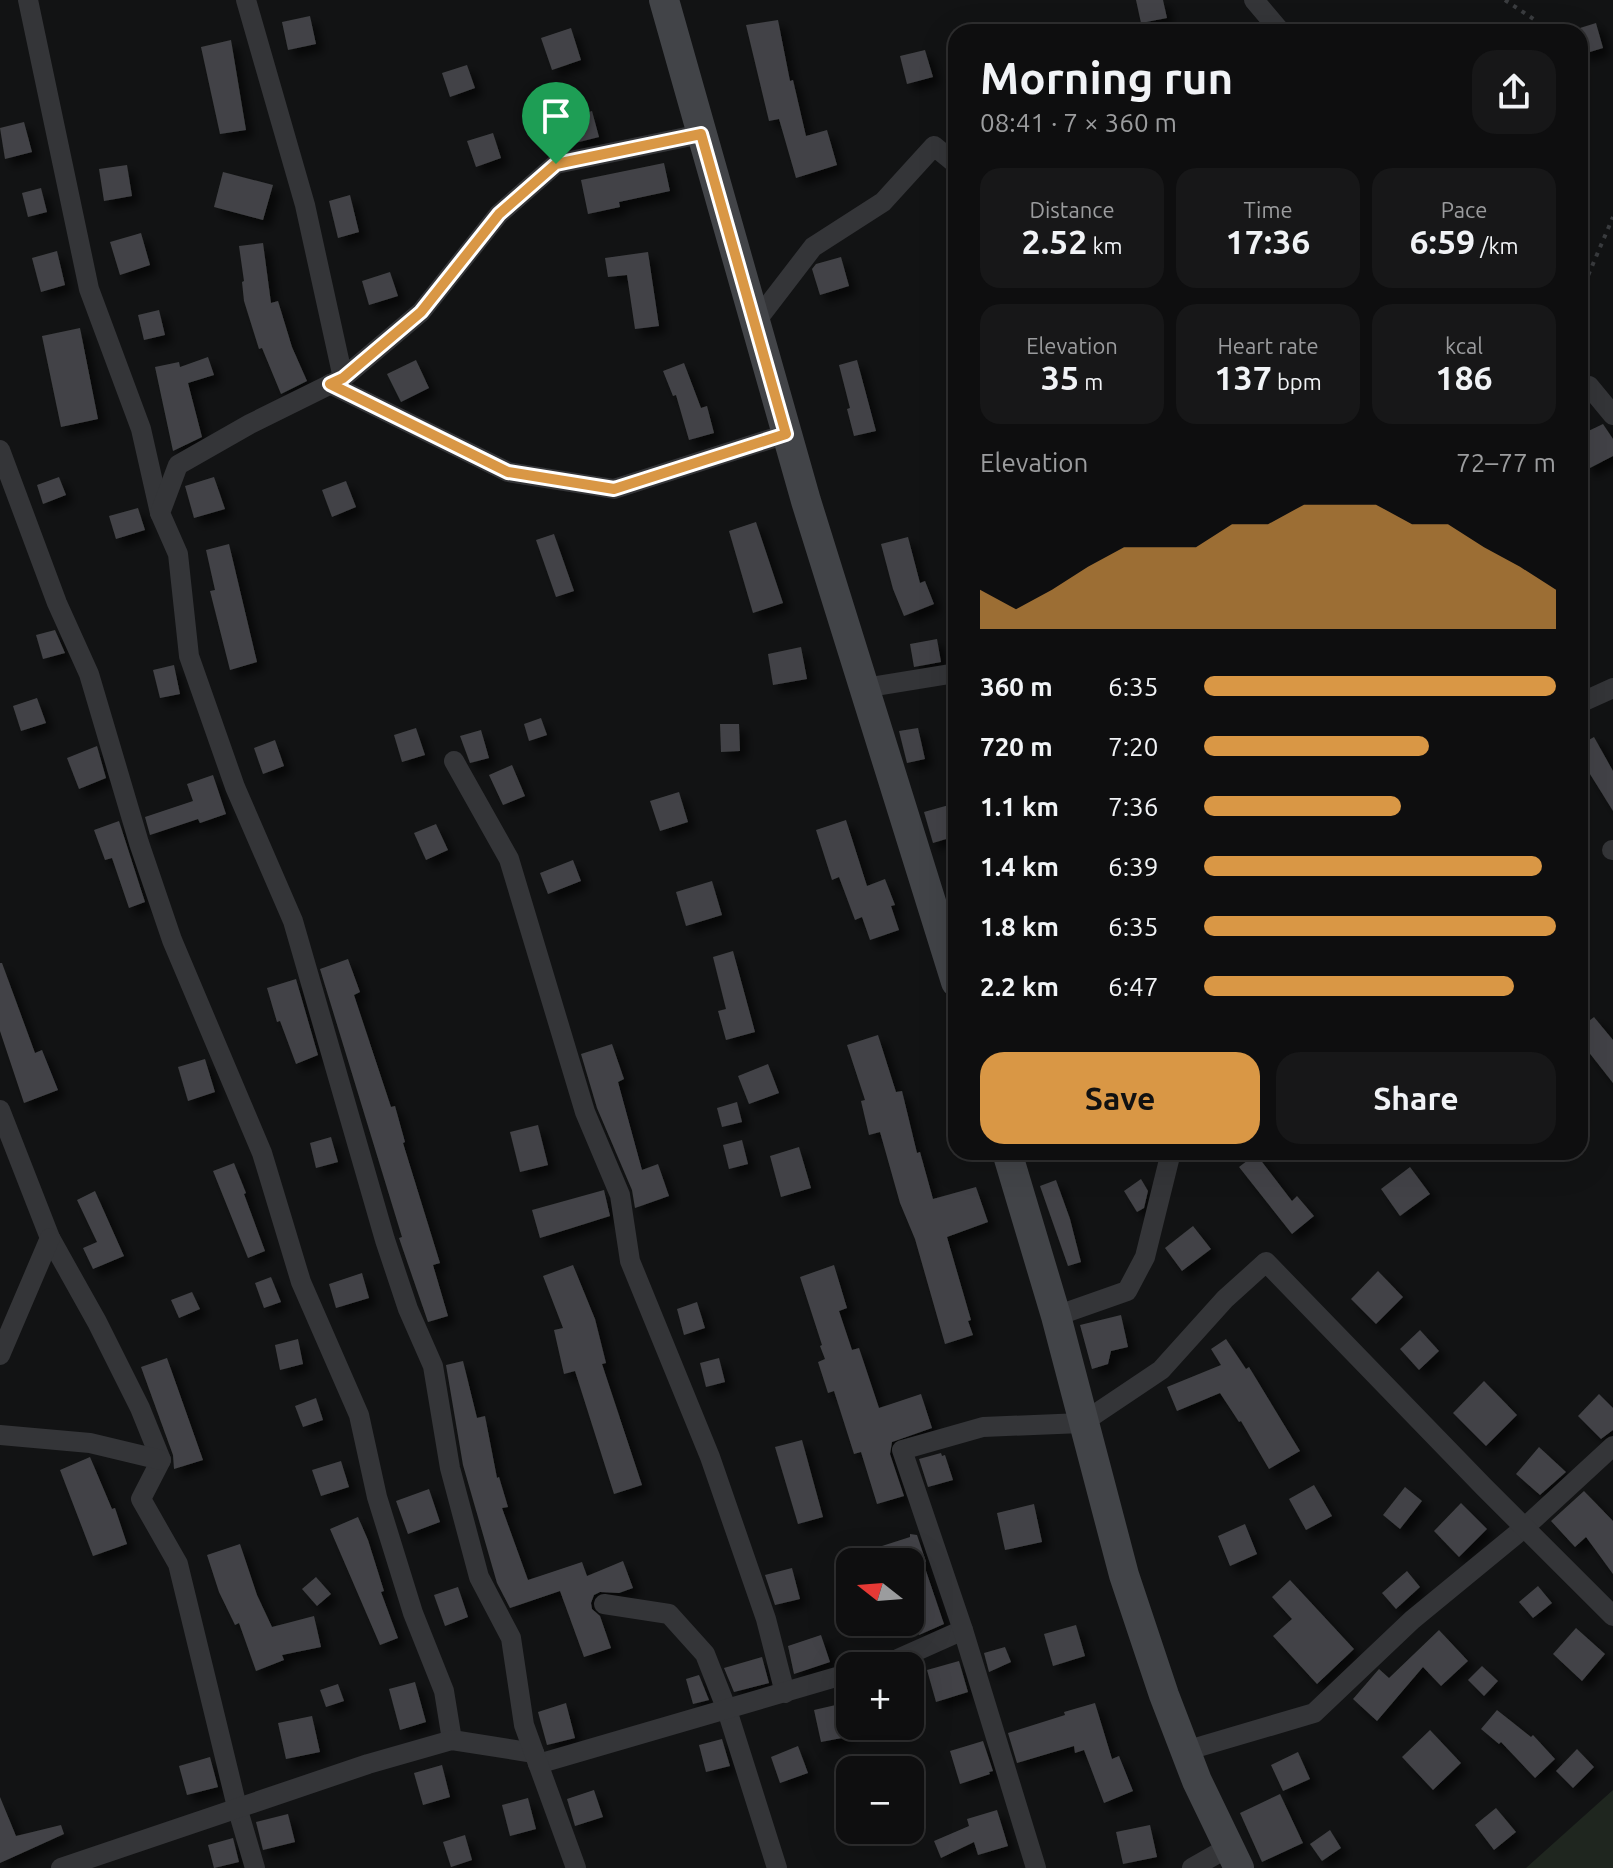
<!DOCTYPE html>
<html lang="en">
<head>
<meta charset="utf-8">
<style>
	body { margin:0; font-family:Ubuntu,sans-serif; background:#171718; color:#f1f3f6; height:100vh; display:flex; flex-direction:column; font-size:30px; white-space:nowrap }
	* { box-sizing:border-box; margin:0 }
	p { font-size:26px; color:#9b9c9e }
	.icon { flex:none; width:44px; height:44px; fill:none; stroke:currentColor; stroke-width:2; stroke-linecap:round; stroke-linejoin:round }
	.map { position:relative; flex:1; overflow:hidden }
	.panel { position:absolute; left:948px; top:24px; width:640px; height:1136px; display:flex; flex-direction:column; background:#0e0e0f; border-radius:24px; box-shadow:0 8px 32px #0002,0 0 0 2px #2e2e2f }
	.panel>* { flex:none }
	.needle { width:52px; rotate:287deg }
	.fabs { position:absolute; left:836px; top:1548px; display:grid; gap:16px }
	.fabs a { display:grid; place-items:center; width:88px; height:88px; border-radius:16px; background:#0e0e0f; box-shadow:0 8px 32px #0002,0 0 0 2px #2e2e2f; font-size:40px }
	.pin { position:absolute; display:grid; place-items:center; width:68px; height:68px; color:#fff; margin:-82px -34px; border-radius:50% 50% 50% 0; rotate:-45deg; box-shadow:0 0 8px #0007 }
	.pin .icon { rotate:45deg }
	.round { display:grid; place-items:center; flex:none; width:84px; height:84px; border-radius:24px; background:#171718 }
	.summary { display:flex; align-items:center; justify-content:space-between; height:136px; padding:0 32px }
	h1 { font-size:44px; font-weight:700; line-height:60px }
	.figures { display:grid; grid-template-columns:repeat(3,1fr); gap:12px; height:136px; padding:8px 32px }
	.figures div { display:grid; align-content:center; border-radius:20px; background:#171718; text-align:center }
	.figures b { font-size:34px; font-weight:700 }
	.figures small { font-size:22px; font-weight:400 }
	.figures p { font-size:22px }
	.chart { height:224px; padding:16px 32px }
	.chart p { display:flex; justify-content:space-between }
	.chart svg { width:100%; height:144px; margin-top:8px; fill:#d99745; opacity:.7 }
	.action { display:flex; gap:16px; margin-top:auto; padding:16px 32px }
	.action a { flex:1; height:92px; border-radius:24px; background:#d99745; color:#111; font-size:32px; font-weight:700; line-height:92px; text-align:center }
	.action a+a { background:#171718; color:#f1f3f6 }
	ul { padding:0 32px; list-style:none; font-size:26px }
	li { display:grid; grid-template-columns:128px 96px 1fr; align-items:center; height:60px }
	li i { height:20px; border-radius:10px; background:#d99745 }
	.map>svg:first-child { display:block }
	.green { fill:#1f261f }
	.building { fill:#424346; filter:url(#shadow) }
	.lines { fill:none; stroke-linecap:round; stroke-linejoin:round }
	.path { stroke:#3a3c3f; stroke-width:4; stroke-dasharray:4 6; stroke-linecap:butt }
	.street { stroke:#343538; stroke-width:20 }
	.secondary { stroke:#424448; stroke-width:30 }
	.route-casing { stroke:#fff; stroke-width:16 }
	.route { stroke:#d99745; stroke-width:10 }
</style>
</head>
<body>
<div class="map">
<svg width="1613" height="1868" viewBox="0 0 1613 1868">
	<defs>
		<filter id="shadow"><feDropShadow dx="7" dy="7" stdDeviation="4" flood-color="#0009"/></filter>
	</defs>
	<rect width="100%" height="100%" fill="#121314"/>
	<path class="green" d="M1613 1790V1868H1526Z"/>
	<g class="building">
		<path d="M1136 0H1163L1167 18 1141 23Z"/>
		<path d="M310 16 316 44 288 50 282 22Z"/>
		<path d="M778 20 790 81 793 80 806 136 827 130 837 165 796 178 779 119 769 121 746 25Z"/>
		<path d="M1596 23 1603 48 1580 55V28Z"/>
		<path d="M571 28 581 60 552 70 541 38Z"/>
		<path d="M231 40 246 130 220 134 201 47Z"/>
		<path d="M925 50 933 77 907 84 900 56Z"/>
		<path d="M467 65 475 88 450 97 442 73Z"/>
		<path d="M592 111 599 137 575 143 569 118Z"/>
		<path d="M24 122 32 152 5 159 0 128Z"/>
		<path d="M493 133 501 158 476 167 467 141Z"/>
		<path d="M664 163 670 191 619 202 620 207 588 214 581 180Z"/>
		<path d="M127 165 132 196 104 201 99 169Z"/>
		<path d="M223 172 273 185 263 220 214 207Z"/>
		<path d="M41 188 47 212 28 217 22 193Z"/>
		<path d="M350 195 359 232 338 238 329 201Z"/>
		<path d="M141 233 150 265 120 275 110 242Z"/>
		<path d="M263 243 271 303 278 301 292 347 307 381 281 394 262 348 259 349 244 301 242 282 244 281 239 246Z"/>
		<path d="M57 251 65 285 41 292 32 258Z"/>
		<path d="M648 252 659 326 635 329 627 275 608 277 605 258Z"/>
		<path d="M841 257 849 286 820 295 812 269 816 264Z"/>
		<path d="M390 272 398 296 369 305 362 281Z"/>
		<path d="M159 310 165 335 144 340 138 315Z"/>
		<path d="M80 328 98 419 61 427 42 336Z"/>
		<path d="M208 357 214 375 188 383 202 437 173 451 155 367 179 362 180 367Z"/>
		<path d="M416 360 429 388 401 402 387 374Z"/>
		<path d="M857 360 876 431 854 436 847 409 850 408 839 365Z"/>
		<path d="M684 363 701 408 707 406 714 433 689 440 676 395 673 396 663 371Z"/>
		<path d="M1603 424 1613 439V456L1588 469 1580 453V435Z"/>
		<path d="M59 477 66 495 43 504 37 485Z"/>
		<path d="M214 477 225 509 194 518 185 486Z"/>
		<path d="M346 481 356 507 332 517 322 490Z"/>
		<path d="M138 508 145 530 116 539 109 516Z"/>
		<path d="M756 522 783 603 753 613 729 531Z"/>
		<path d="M554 534 574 591 556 597 536 540Z"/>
		<path d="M908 537 920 583 925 581 934 604 904 616 893 589 881 544Z"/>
		<path d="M229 544 257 662 230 670 210 591 215 590 206 550Z"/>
		<path d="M55 630 65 653 43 659 36 635Z"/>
		<path d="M937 639 941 662 914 667 910 644Z"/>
		<path d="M801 647 807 679 773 685 768 654Z"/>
		<path d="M174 665 180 694 160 698 153 670Z"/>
		<path d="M37 698 46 723 21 731 13 706Z"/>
		<path d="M541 718 547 735 529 741 524 724Z"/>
		<path d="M720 724H739L740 751 721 752Z"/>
		<path d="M416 728 425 755 402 762 394 735Z"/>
		<path d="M918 728 925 759 907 763 899 731Z"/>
		<path d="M481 730 489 758 470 763 460 736Z"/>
		<path d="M1594 737 1613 771V811L1580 758V745Z"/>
		<path d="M275 740 284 766 263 774 254 748Z"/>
		<path d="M97 746 106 778 79 789 67 758Z"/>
		<path d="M512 765 525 796 503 805 489 775Z"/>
		<path d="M213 775 226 814 200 823 198 819 150 835 145 817 193 801 187 784Z"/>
		<path d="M679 792 688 822 660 831 650 801Z"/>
		<path d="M949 805 956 836 933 843 924 812Z"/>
		<path d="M846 820 867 886 885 879 895 905 891 906 899 930 870 940 862 917 855 920 839 877 832 880 816 830Z"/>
		<path d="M119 821 145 902 129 908 112 858 105 860 94 830Z"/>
		<path d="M436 824 448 850 426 860 414 833Z"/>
		<path d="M573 860 581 881 548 894 540 873Z"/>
		<path d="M712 881 722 915 686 926 676 892Z"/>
		<path d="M733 951 755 1032 726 1040 718 1011 726 1009 713 957Z"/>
		<path d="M348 959 360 992 354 995 391 1107 395 1106 405 1142 403 1143 440 1263 433 1265 448 1316 428 1322 399 1238 402 1237 320 969Z"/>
		<path d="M0 963H2L35 1053 42 1050 58 1090 24 1103 0 1031Z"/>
		<path d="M296 979 318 1055 296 1064 280 1021 277 1022 267 988Z"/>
		<path d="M1594 1017 1613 1040V1083L1580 1041V1028Z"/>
		<path d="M878 1035 896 1092 902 1091 917 1153 920 1152 933 1199 976 1187 988 1222 947 1237 971 1320 968 1321 973 1335 945 1344 915 1239 900 1203 880 1132 869 1135 861 1101 865 1100 847 1045Z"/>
		<path d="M612 1044 624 1079 618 1082 642 1170 658 1164 669 1196 635 1208 632 1190 597 1108 581 1054Z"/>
		<path d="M205 1059 215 1092 188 1101 178 1067Z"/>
		<path d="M768 1064 779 1093 749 1104 738 1076Z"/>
		<path d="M737 1102 742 1122 722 1127 717 1108Z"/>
		<path d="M538 1125 548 1165 520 1172 510 1132Z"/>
		<path d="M331 1137 338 1162 316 1168 310 1143Z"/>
		<path d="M742 1140 748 1164 729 1169 723 1145Z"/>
		<path d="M799 1147 811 1188 781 1197 770 1156Z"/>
		<path d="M1256 1154 1292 1201 1297 1196 1314 1216 1292 1234 1239 1167Z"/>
		<path d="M234 1163 246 1193 244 1194 265 1251 248 1258 213 1171Z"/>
		<path d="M1410 1167 1430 1194 1400 1216 1381 1189Z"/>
		<path d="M1141 1179 1148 1191 1144 1208 1137 1212 1124 1191Z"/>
		<path d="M1056 1180 1070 1219 1081 1262 1068 1266 1040 1186Z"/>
		<path d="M604 1190 610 1216 540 1238 532 1210Z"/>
		<path d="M95 1191 124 1256 93 1269 83 1248 97 1242 77 1200Z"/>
		<path d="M1193 1226 1211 1249 1182 1271 1165 1248Z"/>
		<path d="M573 1265 595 1319 606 1363 602 1364 642 1485 614 1494 575 1371 564 1374 554 1330 563 1328 543 1276Z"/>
		<path d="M834 1265 847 1308 839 1311 852 1350 859 1348 879 1408 921 1394 932 1428 892 1442 890 1454 904 1496 877 1504 861 1452 854 1454 834 1391 828 1393 818 1362 825 1359 820 1346 822 1345 800 1277Z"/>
		<path d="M1378 1271 1403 1297 1376 1324 1351 1299Z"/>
		<path d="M362 1273 369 1298 336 1308 329 1284Z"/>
		<path d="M271 1277 281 1302 264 1308 255 1283Z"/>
		<path d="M192 1292 200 1309 179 1318 171 1300Z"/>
		<path d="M697 1302 705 1328 684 1335 677 1309Z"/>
		<path d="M1121 1315 1128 1347 1111 1351 1108 1364 1092 1369 1080 1325Z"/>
		<path d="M1420 1330 1439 1351 1419 1370 1400 1349Z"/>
		<path d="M298 1339 303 1364 280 1370 275 1345Z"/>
		<path d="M1226 1339 1246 1369 1249 1367 1300 1451 1269 1469 1241 1421 1239 1422 1220 1393 1177 1411 1167 1387 1221 1365 1211 1349Z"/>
		<path d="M167 1358 203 1460 174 1469 173 1455 141 1367Z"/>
		<path d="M719 1358 725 1382 706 1387 700 1363Z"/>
		<path d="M463 1361 477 1418 485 1416 497 1478 499 1477 508 1507 502 1508 528 1580 582 1562 587 1576 623 1561 633 1588 619 1593 600 1592 594 1595 591 1603 592 1609 600 1616 611 1648 584 1657 560 1591 510 1608 497 1583 463 1465 446 1365Z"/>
		<path d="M1484 1381 1517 1415 1486 1446 1453 1413Z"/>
		<path d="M1599 1394 1613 1408V1430L1601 1439 1578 1416Z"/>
		<path d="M316 1398 323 1420 303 1427 295 1406Z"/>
		<path d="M802 1440 823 1517 798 1524 775 1447Z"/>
		<path d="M1539 1447 1566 1472 1540 1495 1516 1474Z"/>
		<path d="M941 1453 942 1456 945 1455 953 1480 928 1487 919 1459Z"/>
		<path d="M90 1457 112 1509 115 1508 127 1544 93 1556 60 1470Z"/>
		<path d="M341 1461 349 1487 321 1496 312 1470Z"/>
		<path d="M1314 1485 1332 1516 1306 1530 1289 1499Z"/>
		<path d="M1405 1487 1422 1501 1400 1529 1383 1515Z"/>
		<path d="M429 1489 440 1522 408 1534 396 1501Z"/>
		<path d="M1584 1491 1613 1521V1574L1586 1537 1575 1547 1551 1521Z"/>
		<path d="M1461 1503 1487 1529 1459 1557 1434 1531Z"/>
		<path d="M1034 1504 1042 1542 1005 1550 997 1513Z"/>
		<path d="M358 1517 368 1540 384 1591 381 1592 398 1638 380 1645 330 1529Z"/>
		<path d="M1245 1524 1257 1554 1230 1566 1218 1536Z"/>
		<path d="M910 1534 917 1535 926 1562H923L944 1624 919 1635 910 1611V1562H887L882 1546 910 1537Z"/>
		<path d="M240 1544 257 1595 272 1627 314 1616 321 1647 282 1655 284 1660 256 1671 239 1623 235 1625 219 1592 207 1555Z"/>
		<path d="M792 1568 800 1599 775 1605 765 1575Z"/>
		<path d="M1407 1571 1420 1587 1396 1609 1382 1593Z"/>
		<path d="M316 1577 331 1594 317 1606 302 1589Z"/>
		<path d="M1290 1580 1354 1649 1317 1684 1273 1636 1292 1619 1272 1597Z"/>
		<path d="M1538 1586 1552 1603 1533 1618 1519 1602Z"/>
		<path d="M458 1587 468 1617 445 1626 434 1595Z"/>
		<path d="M1076 1625 1085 1656 1053 1666 1044 1634Z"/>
		<path d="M1576 1628 1605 1654 1582 1681 1553 1654Z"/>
		<path d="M1439 1630 1468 1661 1441 1686 1423 1667 1377 1721 1353 1699 1379 1669 1389 1678Z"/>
		<path d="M821 1635 830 1662 794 1674 788 1646Z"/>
		<path d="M1005 1647 1011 1662 989 1672 984 1653Z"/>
		<path d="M762 1657 769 1683 734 1692 724 1668Z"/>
		<path d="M959 1661 968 1692 936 1702 927 1670Z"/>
		<path d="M1482 1666 1498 1681 1484 1696 1468 1680Z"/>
		<path d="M699 1675 709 1700 693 1704 686 1679Z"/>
		<path d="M415 1682 426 1722 400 1730 389 1689Z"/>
		<path d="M338 1684 344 1701 326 1707 320 1690Z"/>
		<path d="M566 1703 575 1738 547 1745 538 1712Z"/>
		<path d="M1095 1703 1112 1759 1119 1756 1133 1791 1104 1803 1084 1750 1075 1753 1074 1746 1017 1763 1008 1733 1065 1715 1064 1712Z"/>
		<path d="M840 1704 847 1737 821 1742 814 1710Z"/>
		<path d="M1497 1710 1531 1737 1533 1735 1555 1759 1535 1778 1501 1742 1499 1744 1481 1729Z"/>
		<path d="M312 1716 320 1752 286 1759 278 1723Z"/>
		<path d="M1430 1730 1461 1763 1433 1790 1402 1757Z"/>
		<path d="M722 1739 730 1766 706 1772 699 1745Z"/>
		<path d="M983 1741 993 1771 989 1772 990 1774 960 1784 950 1751Z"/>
		<path d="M798 1746 808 1773 780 1783 771 1757Z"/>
		<path d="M1577 1749 1594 1767 1573 1788 1556 1771Z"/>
		<path d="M1298 1752 1310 1779 1283 1791 1271 1765Z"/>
		<path d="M210 1757 218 1787 187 1795 179 1766Z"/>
		<path d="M442 1765 450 1797 423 1805 414 1773Z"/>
		<path d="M594 1790 603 1817 575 1826 567 1799Z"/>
		<path d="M1280 1794 1303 1843 1262 1862 1240 1813Z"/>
		<path d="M0 1797 16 1836 61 1825 64 1834 0 1863Z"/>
		<path d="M528 1798 536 1829 510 1836 502 1805Z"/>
		<path d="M1496 1808 1516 1832 1494 1850 1475 1825Z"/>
		<path d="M997 1810 1008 1846 978 1855 974 1842 941 1858 934 1841 969 1826 967 1819Z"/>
		<path d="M288 1814 295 1842 263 1850 256 1822Z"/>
		<path d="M1150 1825 1157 1857 1123 1864 1116 1832Z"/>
		<path d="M1330 1830 1341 1848 1322 1861 1310 1844Z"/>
		<path d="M465 1835 472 1860 451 1867 443 1842Z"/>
		<path d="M233 1838 239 1862 214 1868 208 1845Z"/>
	</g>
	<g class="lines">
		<g class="path">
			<path d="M1505 0 1538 22"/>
			<path d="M1584 364 1581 353 1587 278 1613 217"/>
		</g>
		<g class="street">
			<path d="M28 0 89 289 141 429 160 513"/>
			<path d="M246 0 305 205 343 378"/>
			<path d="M1254 0 1281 32"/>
			<path d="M754 324 813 247 883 202 934 146 956 164"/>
			<path d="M330 384 508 472 614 489 786 434"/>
			<path d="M1580 388 1589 386 1613 415"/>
			<path d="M0 450 57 603 89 674 139 843 172 940 262 1153 301 1282 359 1415 377 1497 413 1613 444 1691 452 1740"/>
			<path d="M864 688 956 673"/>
			<path d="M1580 703 1613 688"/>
			<path d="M454 761 509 859 585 1112 620 1195 630 1261 710 1457 766 1619 785 1693"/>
			<path d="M1612 850H1613"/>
			<path d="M0 1110 50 1238 97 1322 140 1408 161 1460 141 1499 178 1564 237 1807 255 1868"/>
			<path d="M1056 1316 1127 1291 1145 1257 1171 1152"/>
			<path d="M0 1355 50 1238"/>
			<path d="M0 1435 90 1443 161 1460"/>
			<path d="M604 1604 669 1614 705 1654 727 1710 777 1868"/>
			<path d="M875 1666 898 1659 963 1630"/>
			<path d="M1185 1751 1314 1713 1412 1620 1524 1528 1613 1446"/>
			<path d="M538 1764 850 1673"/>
			<path d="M61 1868 368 1764 452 1740 534 1753"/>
			<path d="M576 1868 524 1725 511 1638 479 1577 450 1468 433 1366 408 1309 385 1240 293 921 235 787 189 656 178 554 160 513 178 465 250 424 343 378 421 312 499 214 556 164 701 134"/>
			<path d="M1036 1868 963 1630 902 1450 983 1427 1082 1423 1161 1370 1225 1299 1266 1262 1484 1487 1613 1616"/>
			<path d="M1192 1868 1229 1847"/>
		</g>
		<g class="secondary">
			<path d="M664 0 806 501 956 982"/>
			<path d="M1007 1152 1056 1316 1124 1575 1164 1695 1197 1781 1239 1868"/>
		</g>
	</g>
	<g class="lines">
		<defs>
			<path id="route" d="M701 134 786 434 614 489 508 472 330 384 343 378 421 312 499 214 556 164Z"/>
		</defs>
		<use href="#route" class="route-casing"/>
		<use href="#route" class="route"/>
	</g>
</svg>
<div class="fabs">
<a><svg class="needle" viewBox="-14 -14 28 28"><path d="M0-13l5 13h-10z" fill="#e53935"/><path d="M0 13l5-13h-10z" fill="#9b9c9e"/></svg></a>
<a>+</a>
<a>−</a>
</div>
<div class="pin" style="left:556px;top:164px;background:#1e9e55"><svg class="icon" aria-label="arrive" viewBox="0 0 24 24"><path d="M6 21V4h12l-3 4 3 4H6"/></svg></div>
<section class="panel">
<div class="summary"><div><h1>Morning run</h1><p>08:41 · 7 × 360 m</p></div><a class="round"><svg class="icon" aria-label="share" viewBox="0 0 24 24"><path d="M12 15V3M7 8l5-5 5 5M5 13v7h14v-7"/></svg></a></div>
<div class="figures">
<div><p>Distance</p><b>2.52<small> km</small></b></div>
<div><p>Time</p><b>17:36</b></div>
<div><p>Pace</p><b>6:59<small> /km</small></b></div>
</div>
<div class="figures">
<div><p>Elevation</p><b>35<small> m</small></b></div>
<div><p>Heart rate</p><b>137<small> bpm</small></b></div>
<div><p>kcal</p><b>186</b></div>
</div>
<div class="chart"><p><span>Elevation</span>72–77 m</p>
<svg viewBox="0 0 160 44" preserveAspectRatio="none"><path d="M0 44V32L10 38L20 32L30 25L40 19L50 19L60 19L70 12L80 12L90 6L100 6L110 6L120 12L130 12L140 19L150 25L160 32V44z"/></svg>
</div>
<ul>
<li><b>360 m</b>6:35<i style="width:100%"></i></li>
<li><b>720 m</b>7:20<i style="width:64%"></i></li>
<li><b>1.1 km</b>7:36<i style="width:56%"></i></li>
<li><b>1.4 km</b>6:39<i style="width:96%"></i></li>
<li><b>1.8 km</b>6:35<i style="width:100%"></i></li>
<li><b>2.2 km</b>6:47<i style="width:88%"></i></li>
</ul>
<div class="action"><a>Save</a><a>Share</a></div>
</section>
</div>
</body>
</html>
